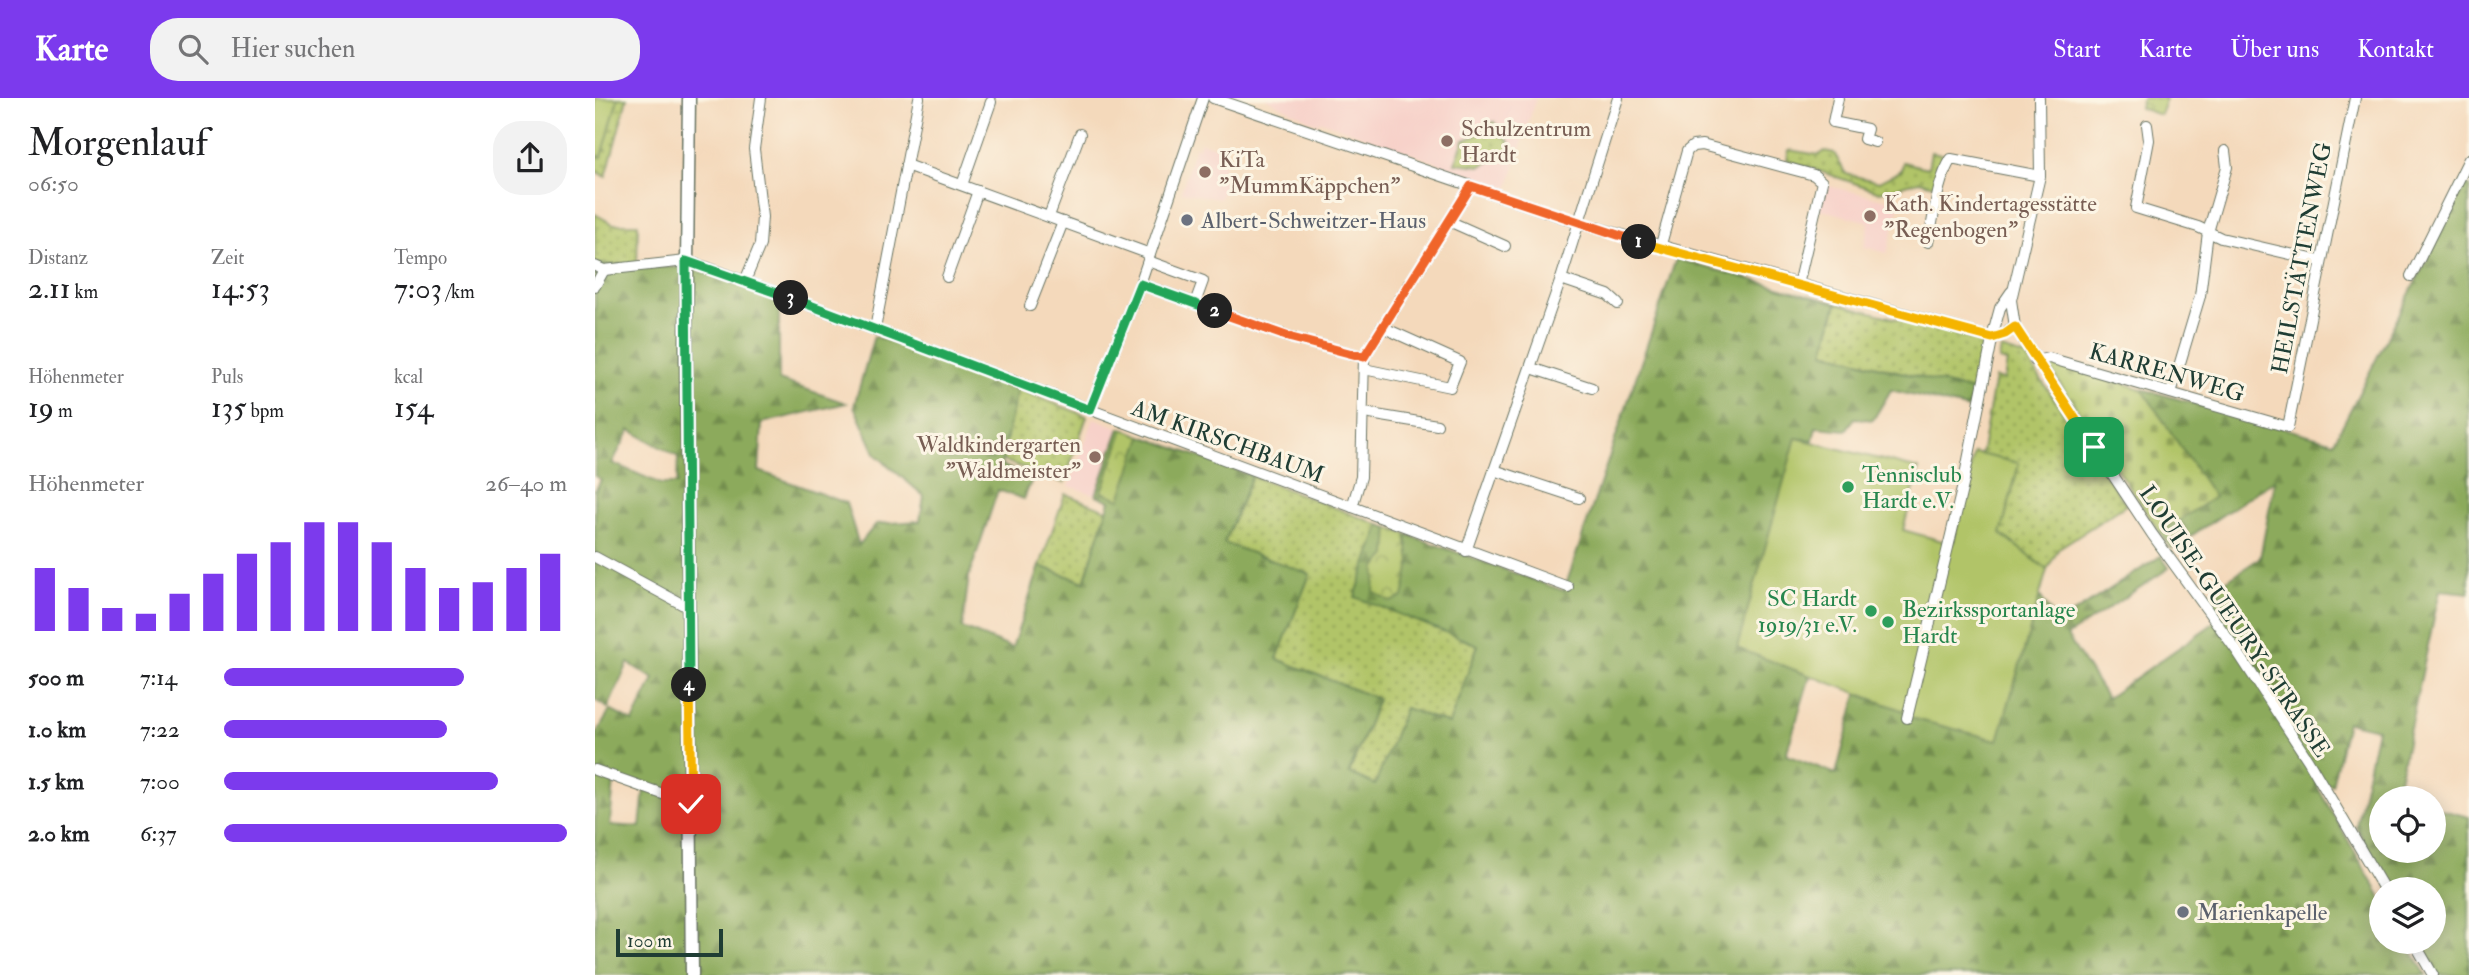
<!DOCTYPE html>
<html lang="de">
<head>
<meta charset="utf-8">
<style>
	body { margin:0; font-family:"IM FELL Double Pica",serif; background:#f2f2f2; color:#202124; height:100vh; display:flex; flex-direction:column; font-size:26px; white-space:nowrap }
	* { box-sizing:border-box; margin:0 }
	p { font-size:23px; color:#757577 }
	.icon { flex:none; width:38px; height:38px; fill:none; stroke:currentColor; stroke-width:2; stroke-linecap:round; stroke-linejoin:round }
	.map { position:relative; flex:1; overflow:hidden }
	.details { display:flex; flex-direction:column; background:#fff; width:595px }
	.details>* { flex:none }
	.tools { position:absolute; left:1774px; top:688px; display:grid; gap:14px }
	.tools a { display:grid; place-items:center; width:77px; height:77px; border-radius:50%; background:#fff; box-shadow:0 4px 18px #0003; font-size:35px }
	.scale { position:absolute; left:21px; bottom:18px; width:107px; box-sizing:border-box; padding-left:7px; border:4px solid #1f3d34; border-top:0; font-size:19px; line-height:24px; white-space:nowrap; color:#1f3d34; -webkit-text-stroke:5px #fcf5e5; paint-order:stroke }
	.pin { position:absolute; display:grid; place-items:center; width:60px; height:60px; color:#fff; margin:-30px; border-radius:14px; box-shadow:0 4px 10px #0006 }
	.km { position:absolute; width:35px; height:35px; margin:-18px; border-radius:50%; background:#222; color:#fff; font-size:19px; line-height:35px; text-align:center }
	.round { display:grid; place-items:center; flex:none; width:74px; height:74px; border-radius:28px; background:#f2f2f2 }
	.overview { display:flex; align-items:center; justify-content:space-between; height:119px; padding:0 28px }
	h1 { font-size:38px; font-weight:600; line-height:52px }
	.stats { display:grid; grid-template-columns:repeat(3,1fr); gap:10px; height:119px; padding:7px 28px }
	.stats div { display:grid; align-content:center }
	.stats b { font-size:30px; font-weight:600 }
	.stats small { font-size:19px; font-weight:400 }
	.stats p { font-size:19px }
	.chart { height:196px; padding:14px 28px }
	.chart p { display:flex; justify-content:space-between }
	.chart svg { width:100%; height:126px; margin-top:7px; stroke:#7c3aed; stroke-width:6 }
	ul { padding:0 28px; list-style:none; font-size:23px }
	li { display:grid; grid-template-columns:112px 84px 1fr; align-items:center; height:52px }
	li i { height:18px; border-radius:9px; background:#7c3aed }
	header { display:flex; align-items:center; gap:42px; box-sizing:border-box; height:98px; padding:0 35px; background:#7c3aed; color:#fff }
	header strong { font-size:33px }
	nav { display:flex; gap:38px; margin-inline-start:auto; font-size:24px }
	.search { width:490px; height:63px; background:#f2f2f2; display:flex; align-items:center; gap:18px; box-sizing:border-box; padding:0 24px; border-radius:28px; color:#757577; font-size:26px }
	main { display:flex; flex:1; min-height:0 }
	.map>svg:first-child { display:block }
	.built { fill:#f7d1c9 }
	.grass { fill:url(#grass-dots); stroke:#68804e; stroke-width:2 }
	.forest { fill:url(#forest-firs); stroke:#567448; stroke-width:2; fill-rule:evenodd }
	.cemetery { fill:url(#cemetery-stones); stroke:#68804e; stroke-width:2 }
	.park { fill:url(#park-crowns); stroke:#68804e; stroke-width:2 }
	.pitch { fill:#b1c468; stroke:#68804e; stroke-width:2 }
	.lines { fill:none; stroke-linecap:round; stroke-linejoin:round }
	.minor-casing { stroke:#6a7463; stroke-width:12 }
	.major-casing { stroke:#6a7463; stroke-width:15 }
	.minor { stroke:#fff; stroke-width:10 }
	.major { stroke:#fff; stroke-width:12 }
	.split-1-casing { stroke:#fff; stroke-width:14 }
	.split-2-casing { stroke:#fff; stroke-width:14 }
	.split-3-casing { stroke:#fff; stroke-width:14 }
	.split-4-casing { stroke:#fff; stroke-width:14 }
	.split-5-casing { stroke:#fff; stroke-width:14 }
	.split-1 { stroke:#f5b400; stroke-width:9 }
	.split-2 { stroke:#f0652b; stroke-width:9 }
	.split-3 { stroke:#22a559; stroke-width:9 }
	.split-4 { stroke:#22a559; stroke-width:9 }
	.split-5 { stroke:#f5b400; stroke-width:9 }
	.education-dot { fill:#8d6e63; stroke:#fcf5e5; stroke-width:2.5 }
	.worship-dot { fill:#6b7280; stroke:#fcf5e5; stroke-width:2.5 }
	.leisure-dot { fill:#2e9e5b; stroke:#fcf5e5; stroke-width:2.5 }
	.labels { text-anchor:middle; stroke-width:6; stroke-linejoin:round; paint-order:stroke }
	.education-label { font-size:23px; fill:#785e54; stroke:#fcf5e5; text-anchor:start }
	.worship-label { font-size:23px; fill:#5b616d; stroke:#fcf5e5; text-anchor:start }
	.street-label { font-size:23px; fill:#1f3d34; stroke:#fcf5e5 }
	.leisure-label { font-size:23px; fill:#27864d; stroke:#fcf5e5; text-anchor:start }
</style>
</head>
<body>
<header>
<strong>Karte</strong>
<div class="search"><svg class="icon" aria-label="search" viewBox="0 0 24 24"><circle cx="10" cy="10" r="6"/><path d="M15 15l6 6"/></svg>Hier suchen</div>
<nav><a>Start</a><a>Karte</a><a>Über uns</a><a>Kontakt</a></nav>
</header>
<main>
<section class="details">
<div class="overview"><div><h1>Morgenlauf</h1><p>06:50</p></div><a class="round"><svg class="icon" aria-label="share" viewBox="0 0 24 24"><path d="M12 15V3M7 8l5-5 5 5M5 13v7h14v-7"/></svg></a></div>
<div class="stats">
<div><p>Distanz</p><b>2.11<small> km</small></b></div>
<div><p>Zeit</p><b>14:53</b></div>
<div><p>Tempo</p><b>7:03<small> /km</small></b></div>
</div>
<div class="stats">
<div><p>Höhenmeter</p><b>19<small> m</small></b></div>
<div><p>Puls</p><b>135<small> bpm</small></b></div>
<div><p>kcal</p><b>154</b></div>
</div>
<div class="chart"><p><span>Höhenmeter</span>26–40 m</p>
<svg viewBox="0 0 160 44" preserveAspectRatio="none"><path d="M5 44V22M15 44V29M25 44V36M35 44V38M45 44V31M55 44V24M65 44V17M75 44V13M85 44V6M95 44V6M105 44V13M115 44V22M125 44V29M135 44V27M145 44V22M155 44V17"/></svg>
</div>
<ul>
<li><b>500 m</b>7:14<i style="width:70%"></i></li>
<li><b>1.0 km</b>7:22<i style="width:65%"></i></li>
<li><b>1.5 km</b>7:00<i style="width:80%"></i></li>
<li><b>2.0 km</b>6:37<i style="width:100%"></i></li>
</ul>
</section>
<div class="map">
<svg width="1874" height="877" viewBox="0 0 1874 877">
	<defs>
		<pattern id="grass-dots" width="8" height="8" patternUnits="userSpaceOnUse" patternTransform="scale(1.75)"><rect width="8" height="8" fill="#b1c468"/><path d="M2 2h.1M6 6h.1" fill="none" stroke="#8fa056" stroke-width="1.8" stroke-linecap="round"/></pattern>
		<pattern id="forest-firs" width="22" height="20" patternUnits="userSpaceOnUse" patternTransform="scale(1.75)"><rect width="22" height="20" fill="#8caa5c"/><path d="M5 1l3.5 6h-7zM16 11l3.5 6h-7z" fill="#728c4d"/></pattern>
		<pattern id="cemetery-stones" width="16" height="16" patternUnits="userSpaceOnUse" patternTransform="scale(1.75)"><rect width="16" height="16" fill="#b1c468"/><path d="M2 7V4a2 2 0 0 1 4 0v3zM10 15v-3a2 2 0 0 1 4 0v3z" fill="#8fa056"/></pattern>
		<pattern id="park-crowns" width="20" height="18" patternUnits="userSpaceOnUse" patternTransform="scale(1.75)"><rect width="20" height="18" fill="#b1c468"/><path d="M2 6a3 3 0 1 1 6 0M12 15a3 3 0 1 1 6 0" fill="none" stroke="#8fa056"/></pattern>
	</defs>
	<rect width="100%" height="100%" fill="#fcf5e5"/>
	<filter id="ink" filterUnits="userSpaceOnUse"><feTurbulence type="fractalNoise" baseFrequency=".0143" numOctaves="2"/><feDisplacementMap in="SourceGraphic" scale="14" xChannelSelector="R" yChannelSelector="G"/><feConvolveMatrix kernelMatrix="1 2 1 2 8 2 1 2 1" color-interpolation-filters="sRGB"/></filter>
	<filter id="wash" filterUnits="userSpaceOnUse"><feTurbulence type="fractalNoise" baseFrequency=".00686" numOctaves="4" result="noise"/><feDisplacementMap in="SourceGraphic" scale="28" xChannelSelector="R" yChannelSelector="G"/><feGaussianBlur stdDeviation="1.57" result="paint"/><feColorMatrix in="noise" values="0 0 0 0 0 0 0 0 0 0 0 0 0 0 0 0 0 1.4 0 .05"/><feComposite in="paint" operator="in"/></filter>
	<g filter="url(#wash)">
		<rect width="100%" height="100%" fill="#f4d9bb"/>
		<g class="built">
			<path d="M670 0H941L913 91 726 23 722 26Z"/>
			<path d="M606 44 632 53 627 76 633 79 625 101 586 94 600 49 603 50Z"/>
			<path d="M1229 87 1305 105 1292 155 1269 149 1274 124 1223 111Z"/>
			<path d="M499 320 525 330 501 397 474 388Z"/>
		</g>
		<g class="grass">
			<path d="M23 0H32L11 79 0 73V57L7 58Z"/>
			<path d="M899 24 915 45 913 53 886 68 860 65 869 42 882 37Z"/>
			<path d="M1194 52 1224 57 1230 53 1239 55 1251 76 1284 84 1307 72 1308 64 1333 70 1336 54 1352 57 1342 88 1324 83 1285 94 1192 62Z"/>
			<path d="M0 116 18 126H43L42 166 10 168 0 166Z"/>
			<path d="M1242 205 1388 244 1381 294 1229 254Z"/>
			<path d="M1406 251 1430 258 1531 407 1464 450 1452 472 1406 436 1424 365 1386 357 1400 280 1409 282 1412 264 1404 262Z"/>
			<path d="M422 291 492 318 469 385 407 362Z"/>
			<path d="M657 378 785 427 761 499 883 547 854 626 810 610 781 687 754 676 783 601 682 561 629 445Z"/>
			<path d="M470 396 512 412 489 484 445 468Z"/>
		</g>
		<path class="forest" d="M1870 87 1874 88V495L1845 492 1800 700H1787V752H1839V710L1874 719V877H1842L1823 844H1839V791H1794L1761 728 1782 631 1752 624 1737 687 1720 685 1787 801V844H1812L1831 877H0V639L15 612 38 624 59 581 33 565 13 610 0 602V393L6 382 0 378V166L96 170 184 202V282L251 305 167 325 164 373 251 405 264 447 281 426 325 423 329 398 281 357 259 308 279 238 422 291 406 367 438 379 429 401 403 392 374 478 367 530 417 550 445 468 489 484 515 403 501 397 525 330 529 331 507 393 524 400 547 338 657 378 629 445 715 476 682 561 783 601 754 675 780 687 810 610 854 626 883 547 760 499 785 427 794 430 792 457 815 465 811 436 969 493 1081 161 1242 205 1229 254 1381 294 1378 312 1296 292 1278 322 1260 320 1251 332 1221 329 1218 342 1201 340 1142 550 1215 578 1191 657 1241 676 1262 596 1307 612 1316 620 1403 642 1445 498 1463 525 1566 458 1574 470 1472 538 1512 600 1626 520 1610 497 1665 460 1680 382 1576 451 1565 435 1619 399 1547 291 1739 344ZM35 332 83 359 82 386H66L17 365ZM19 682 49 692 45 729 15 727Z"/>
		<path class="cemetery" d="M1461 265 1547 291 1619 399 1565 435 1453 268Z"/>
		<g class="park">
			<path d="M1547 0H1571L1565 17 1545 10Z"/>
			<path d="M529 331 547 338 525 401 507 394Z"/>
			<path d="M794 430 811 436 815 465 808 499 796 504 779 494 781 469 792 457Z"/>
		</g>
		<g class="pitch">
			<path d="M0 0H23L7 59 0 57Z"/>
			<path d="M1201 340 1324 371 1308 432 1358 446 1379 355 1424 365 1406 436 1452 472 1403 642 1316 620 1307 612 1142 550Z"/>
		</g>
	</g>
	<g filter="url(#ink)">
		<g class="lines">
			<defs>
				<g id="minor">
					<path d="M618 0 985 125 1397 240 1410 236 1420 229"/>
					<path d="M1243 0 1238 24 1272 31 1269 41 1280 44"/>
					<path d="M1444 0 1445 78 1416 202 1420 229 1557 436 1642 553 1713 662 1789 791"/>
					<path d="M1552 27 1554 42 1541 110 1603 129 1626 140 1725 163"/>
					<path d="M311 67 555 156"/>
					<path d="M367 87 396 4"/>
					<path d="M454 118 485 36"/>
					<path d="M856 124 910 148"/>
					<path d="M1333 144C1340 116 1341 86 1356 61L1445 78"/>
					<path d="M1065 150 1092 53 1098 48 1107 47 1219 77 1227 84 1203 187"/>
					<path d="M553 163 608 183 600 205"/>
					<path d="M0 168 9 172 91 163 114 170 973 489"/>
					<path d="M1816 178 1874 61"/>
					<path d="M352 179 383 93"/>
					<path d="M966 181 1013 197 1023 206"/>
					<path d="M150 183 165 147 167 119 159 51 166 0"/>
					<path d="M545 186 697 240 769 259"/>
					<path d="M0 188 9 172"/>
					<path d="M435 208 468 124"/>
					<path d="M280 231 324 0"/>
					<path d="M1440 263 1454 260 1693 329 1760 0"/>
					<path d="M936 270 997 290"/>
					<path d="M769 271 855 289 865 264 787 229"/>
					<path d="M1576 295 1605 198 1613 134 1632 69 1630 53"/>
					<path d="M495 312 545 186 608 0"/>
					<path d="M769 315 842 327"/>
					<path d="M899 372 984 400"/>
					<path d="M757 409 766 379 769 259 876 88"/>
					<path d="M871 453 966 181 1023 0"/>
					<path d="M0 459 94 510"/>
					<path d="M1312 620 1368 387 1399 232 1405 210 1416 194"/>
					<path d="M0 672 96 706"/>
					<path d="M1819 844 1838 877"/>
				</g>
				<path id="major" d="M94 0 91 249 97 877"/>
			</defs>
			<use href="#minor" class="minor-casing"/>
			<use href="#major" class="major-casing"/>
			<use href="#minor" class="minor"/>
			<use href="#major" class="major"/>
		</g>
	</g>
	<g class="lines" filter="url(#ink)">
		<defs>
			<path id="split-1" d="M1044 144 1397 240 1410 236 1420 229 1499 349"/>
			<path id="split-2" d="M620 213 697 240 769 259 876 88 1044 144"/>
			<path id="split-3" d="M196 200 495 312 545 186 620 213"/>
			<path id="split-4" d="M94 587 91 163 196 200"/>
			<path id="split-5" d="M94 587 96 706"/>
		</defs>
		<use href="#split-1" class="split-1-casing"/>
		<use href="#split-2" class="split-2-casing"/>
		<use href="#split-3" class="split-3-casing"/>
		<use href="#split-4" class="split-4-casing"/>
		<use href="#split-5" class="split-5-casing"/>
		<use href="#split-1" class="split-1"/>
		<use href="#split-2" class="split-2"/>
		<use href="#split-3" class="split-3"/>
		<use href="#split-4" class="split-4"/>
		<use href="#split-5" class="split-5"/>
	</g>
	<g class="education-dot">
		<circle cx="852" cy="43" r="7"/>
		<circle cx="610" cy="74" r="7"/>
		<circle cx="1275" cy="118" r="7"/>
		<circle cx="500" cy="359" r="7"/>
	</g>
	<g class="worship-dot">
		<circle cx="592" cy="122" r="7"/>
		<circle cx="1588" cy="814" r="7"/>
	</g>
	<g class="leisure-dot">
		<circle cx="1253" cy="389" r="7"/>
		<circle cx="1276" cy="513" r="7"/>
		<circle cx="1293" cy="524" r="7"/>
	</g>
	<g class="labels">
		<g class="education-label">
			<text x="866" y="38">Schulzentrum<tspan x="866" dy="26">Hardt</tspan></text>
			<text x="624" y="69">KiTa<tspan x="624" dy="26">"MummKäppchen"</tspan></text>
			<text x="1289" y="113">Kath. Kindertagesstätte<tspan x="1289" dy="26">"Regenbogen"</tspan></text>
			<text x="486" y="354" text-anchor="end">Waldkindergarten<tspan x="486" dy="26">"Waldmeister"</tspan></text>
		</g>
		<g class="worship-label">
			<text x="606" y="130">Albert-Schweitzer-Haus</text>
			<text x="1602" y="822">Marienkapelle</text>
		</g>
		<g class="street-label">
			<text transform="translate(1706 160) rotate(-79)" y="8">HEILSTÄTTENWEG</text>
			<text transform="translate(1572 274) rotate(16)" y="8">KARRENWEG</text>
			<text transform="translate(633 343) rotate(20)" y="8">AM KIRSCHBAUM</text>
			<text transform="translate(1640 523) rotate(56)" y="8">LOUISE-GUEURY-STRASSE</text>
		</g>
		<g class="leisure-label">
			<text x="1267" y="384">Tennisclub<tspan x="1267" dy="26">Hardt e.V.</tspan></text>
			<text x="1262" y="508" text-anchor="end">SC Hardt<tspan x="1262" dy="26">1919/31 e.V.</tspan></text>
			<text x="1307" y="519">Bezirkssportanlage<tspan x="1307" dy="26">Hardt</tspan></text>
		</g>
	</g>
</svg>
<div class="tools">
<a><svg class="icon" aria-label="locate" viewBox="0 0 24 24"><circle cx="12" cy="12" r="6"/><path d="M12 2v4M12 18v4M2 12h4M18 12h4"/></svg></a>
<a><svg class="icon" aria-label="layers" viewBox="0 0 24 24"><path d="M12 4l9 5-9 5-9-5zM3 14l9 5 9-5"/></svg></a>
</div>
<div class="scale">100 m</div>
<div class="pin" style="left:1499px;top:349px;background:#1e9e55"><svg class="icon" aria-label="arrive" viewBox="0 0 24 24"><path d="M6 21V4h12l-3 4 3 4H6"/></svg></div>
<div class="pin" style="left:96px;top:706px;background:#d93025"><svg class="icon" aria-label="check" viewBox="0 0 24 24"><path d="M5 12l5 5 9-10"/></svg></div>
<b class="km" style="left:1044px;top:144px">1</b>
<b class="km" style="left:620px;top:213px">2</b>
<b class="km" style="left:196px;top:200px">3</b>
<b class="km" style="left:94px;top:587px">4</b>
</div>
</main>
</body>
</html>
